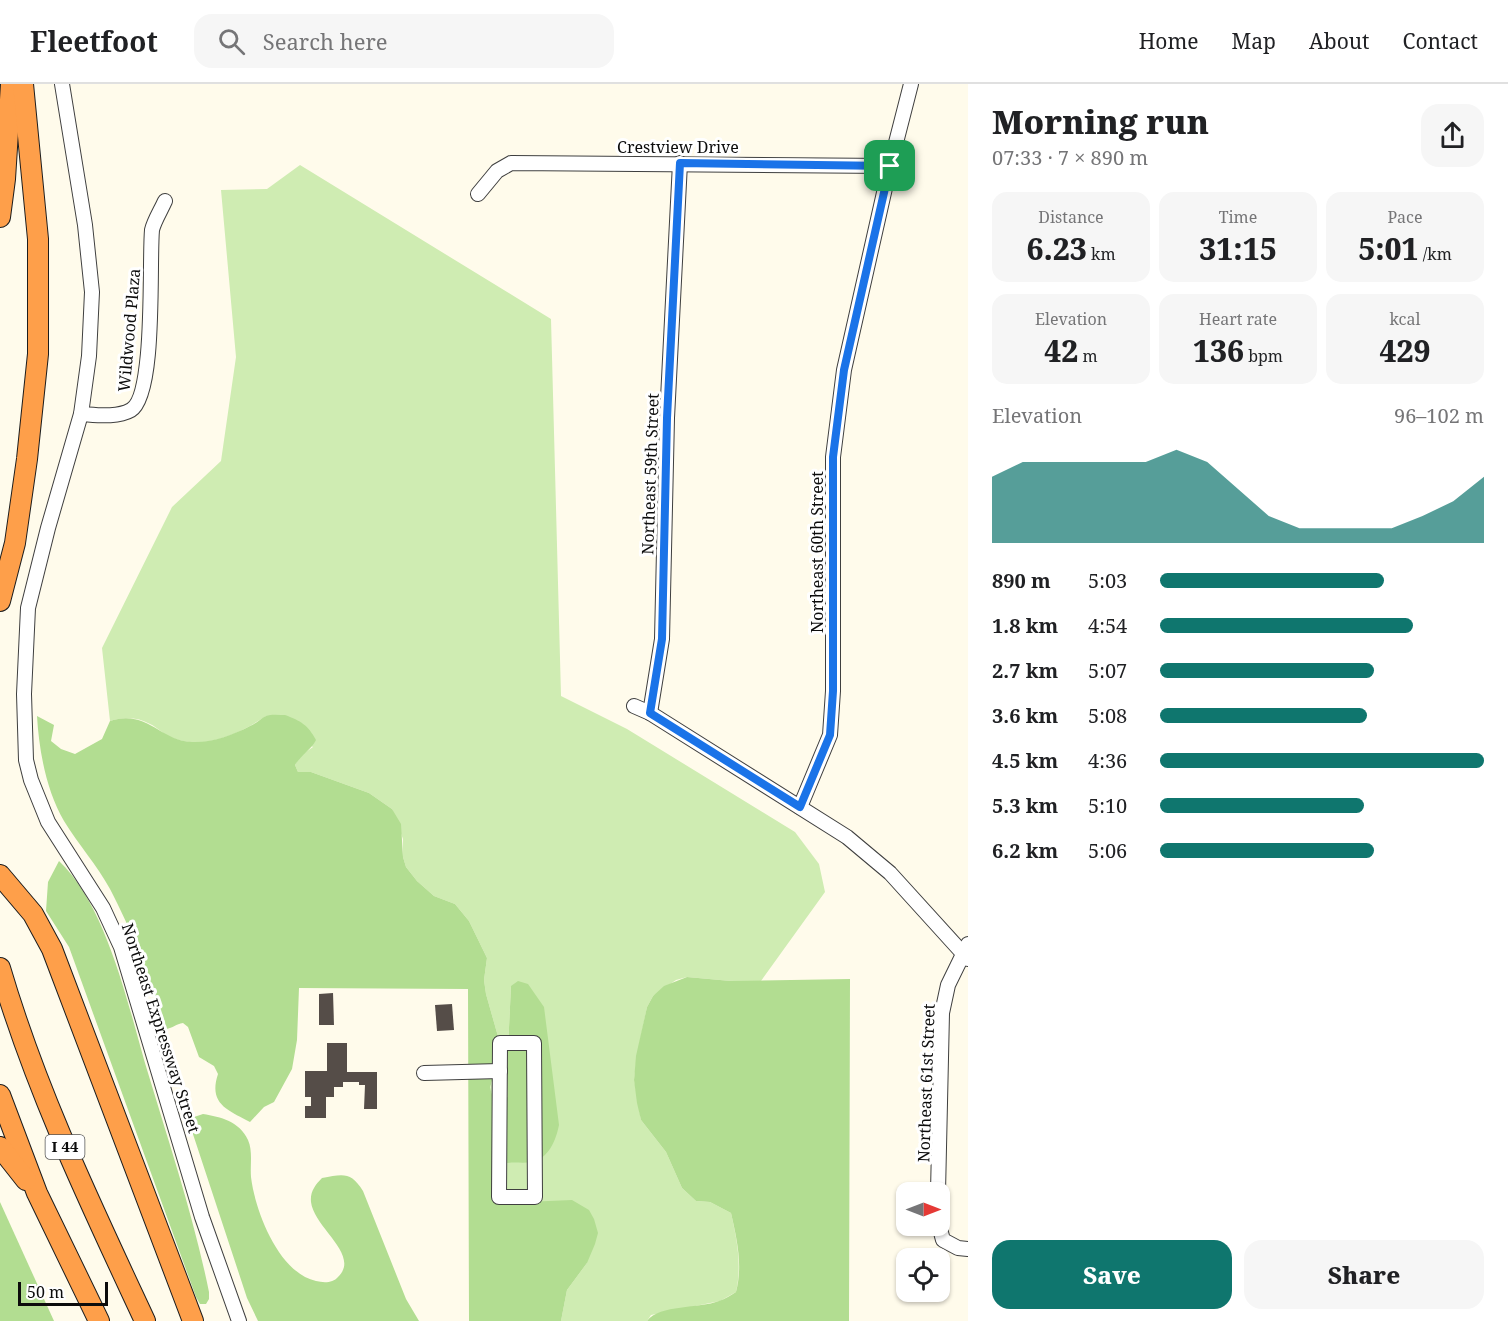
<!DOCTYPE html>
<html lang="en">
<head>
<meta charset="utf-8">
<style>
	body { margin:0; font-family:"Noto Serif",serif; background:#f6f6f6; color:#202124; height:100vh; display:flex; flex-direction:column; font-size:22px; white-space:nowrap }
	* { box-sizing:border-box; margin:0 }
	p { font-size:20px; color:#757577 }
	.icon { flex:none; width:33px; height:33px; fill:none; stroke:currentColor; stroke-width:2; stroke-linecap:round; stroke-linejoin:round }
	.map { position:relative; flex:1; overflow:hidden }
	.details { display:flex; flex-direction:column; background:#fff; width:540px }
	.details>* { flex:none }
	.needle { width:39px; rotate:90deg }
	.tools { position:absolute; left:896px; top:1098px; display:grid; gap:12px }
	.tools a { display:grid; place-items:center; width:54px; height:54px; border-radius:12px; background:#fff; box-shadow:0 2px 4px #0004; font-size:30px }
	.scale { position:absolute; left:18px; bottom:15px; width:90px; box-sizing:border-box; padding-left:6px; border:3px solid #0c0c0c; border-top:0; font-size:16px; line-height:21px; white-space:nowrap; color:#0c0c0c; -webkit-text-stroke:4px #fff; paint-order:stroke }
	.pin { position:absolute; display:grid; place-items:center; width:51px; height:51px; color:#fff; margin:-26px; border-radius:12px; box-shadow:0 3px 9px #0006 }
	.round { display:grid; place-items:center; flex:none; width:63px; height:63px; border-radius:18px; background:#f6f6f6 }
	.overview { display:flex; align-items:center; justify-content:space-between; height:102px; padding:0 24px }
	h1 { font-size:33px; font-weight:800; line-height:45px }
	.stats { display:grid; grid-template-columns:repeat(3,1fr); gap:9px; height:102px; padding:6px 24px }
	.stats div { display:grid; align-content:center; border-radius:15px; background:#f6f6f6; text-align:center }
	.stats b { font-size:30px; font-weight:800 }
	.stats small { font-size:16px; font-weight:400 }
	.stats p { font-size:16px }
	.chart { height:168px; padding:12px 24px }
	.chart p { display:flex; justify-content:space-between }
	.chart svg { width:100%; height:108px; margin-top:6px; fill:#0f766e; opacity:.7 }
	.cta { display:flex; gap:12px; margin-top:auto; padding:12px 24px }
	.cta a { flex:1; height:69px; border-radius:18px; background:#0f766e; color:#fff; font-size:24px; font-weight:800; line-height:69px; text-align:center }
	.cta a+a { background:#f6f6f6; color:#202124 }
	ul { padding:0 24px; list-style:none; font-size:20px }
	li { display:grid; grid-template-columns:96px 72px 1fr; align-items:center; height:45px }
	li i { height:15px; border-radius:8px; background:#0f766e }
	header { display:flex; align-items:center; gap:36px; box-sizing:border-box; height:84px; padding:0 30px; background:#fff; border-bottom:2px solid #e0e0e0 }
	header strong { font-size:28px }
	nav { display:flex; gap:33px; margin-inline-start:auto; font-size:21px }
	.search { width:420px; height:54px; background:#f6f6f6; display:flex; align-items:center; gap:15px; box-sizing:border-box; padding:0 21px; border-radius:18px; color:#757577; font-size:22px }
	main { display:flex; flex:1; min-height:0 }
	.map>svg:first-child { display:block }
	.green { fill:#cfecb2 }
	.forest { fill:#b2dd91 }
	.building { fill:#554d48 }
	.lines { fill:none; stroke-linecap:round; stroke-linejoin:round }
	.minor-casing { stroke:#3f3f3f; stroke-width:16 }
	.highway-casing { stroke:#1d1d1d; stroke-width:22 }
	.minor { stroke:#fff; stroke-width:14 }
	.highway { stroke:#fe9f4a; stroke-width:20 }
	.route-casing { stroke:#fff; stroke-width:12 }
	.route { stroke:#1a73e8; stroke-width:8 }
	.labels { text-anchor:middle; stroke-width:6; stroke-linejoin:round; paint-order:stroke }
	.shield { fill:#fff; stroke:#555; stroke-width:1.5 }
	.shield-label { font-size:15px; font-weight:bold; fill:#0c0c0c }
	.street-label { font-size:16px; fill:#0c0c0c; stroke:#fff }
</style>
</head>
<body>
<header>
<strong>Fleetfoot</strong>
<div class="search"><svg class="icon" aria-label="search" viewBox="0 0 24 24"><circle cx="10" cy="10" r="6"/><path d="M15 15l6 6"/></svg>Search here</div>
<nav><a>Home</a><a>Map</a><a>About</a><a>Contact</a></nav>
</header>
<main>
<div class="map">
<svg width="968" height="1237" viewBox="0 0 968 1237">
	<rect width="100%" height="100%" fill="#fffbeb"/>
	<path class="green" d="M300 81 551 235 561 612 627 645 795 748 819 780 825 808 761 897H731L687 893 676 896 653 912 647 923 637 972 634 995 641 1036 666 1068 682 1104 696 1117 710 1118 731 1129C737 1156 742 1181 736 1208L720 1217 651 1231 647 1237H561L567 1206 587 1179 499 1119 498 1082 506 1078H533L511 902 507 985 508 1012 504 1019 494 1016 490 1005 501 963 486 910 484 896 487 874 469 837 455 820 434 812 417 797 406 783 403 773V755L392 725 369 709 311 688H298L295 681 300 672 313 663 266 632C238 651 202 667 170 653 163 650 157 643 150 640 138 633 123 633 110 637L102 564 172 423 221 377 236 273 221 106 267 105Z"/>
	<g class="forest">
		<path d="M285 631C301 637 308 641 316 656 311 666 301 671 295 681L298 688H311L369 709 392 725 401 740 403 773 406 783 417 797 434 812 455 820 469 837 487 874 484 896 486 910 501 963 490 1004 494 1016 504 1019 508 1012 507 985 511 902 518 897 528 900 544 923 559 1041C556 1056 549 1074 532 1078 519 1080 510 1076 498 1082L499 1119 572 1116 589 1126 594 1135 598 1149 595 1160 587 1179 567 1206 561 1237H469L468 905 299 904 297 956 292 985 274 1018 264 1023 250 1038C228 1026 208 1020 218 990L214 982 199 973 188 943 183 939C176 940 173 944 166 945L162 942C153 896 131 846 110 805 97 781 78 760 64 737 46 706 39 666 37 632L54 641 51 657 61 665 75 670 102 655 110 637C147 625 160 657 192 658 212 659 233 651 250 642 256 640 261 634 266 632 271 630 279 631 285 631Z"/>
		<path d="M59 777C108 823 129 926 148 989 170 1062 194 1134 209 1208V1215L206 1220H200L196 1213 69 863 46 827 48 798Z"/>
		<path d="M687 893 731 897 850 895 849 1237H647C660 1220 699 1225 719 1217 725 1215 731 1211 736 1208 743 1181 737 1156 731 1129L710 1118 696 1117 682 1104 666 1068 641 1036 637 1019 634 996 636 972 647 923 653 912 664 902Z"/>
		<path d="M203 1030C221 1033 239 1037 248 1056 253 1067 250 1081 251 1093 255 1127 279 1189 316 1197 324 1199 333 1199 338 1193 361 1171 314 1144 311 1118 310 1108 315 1101 322 1094 344 1090 351 1088 363 1107L406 1215 419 1237H258L247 1214 188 1035Z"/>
		<path d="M0 1118 54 1237H0Z"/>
	</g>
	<g class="building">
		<path d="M333 909 334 941H319V910Z"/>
		<path d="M452 920 454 946 437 947 435 921Z"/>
		<path d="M327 959H347V988H377V1025H364L365 1001H359V998H343V1003H334V1013H326V1034H305V1022H311V1013H305V987H327Z"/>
	</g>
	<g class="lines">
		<defs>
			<g id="minor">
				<path d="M62 0 85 141 92 208 89 272 81 330 48 444 28 524 24 610 26 676 31 696 48 738 103 824 121 863 202 1133 239 1237"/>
				<path d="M478 110 497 87 511 79 890 82"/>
				<path d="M81 330C97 331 117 334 131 326 156 311 149 178 152 146 154 137 161 126 165 117"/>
				<path d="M634 622 650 629 847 753 890 789 968 875"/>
				<path d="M650 629 662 555 667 334 680 79"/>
				<path d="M800 723 830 651 833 607V373L844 286 890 82 911 0"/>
				<path d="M500 959H534L535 1113H499Z"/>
				<path d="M424 989 500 987"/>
				<path d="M938 1108 942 929 948 901 968 860"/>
				<path d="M939 1141 943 1156 958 1164 968 1165"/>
			</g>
			<g id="highway">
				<path d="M0 133 5 95 11 0"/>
				<path d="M0 517 15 459 27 375 38 270V155L23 0"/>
				<path d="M0 791 33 830 52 865 193 1237"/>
				<path d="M0 884C36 1007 91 1121 145 1237"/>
				<path d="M0 1011 37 1109 99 1237"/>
				<path d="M0 1063 26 1096"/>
			</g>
		</defs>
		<use href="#minor" class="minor-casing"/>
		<use href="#highway" class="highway-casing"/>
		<use href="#minor" class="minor"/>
		<use href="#highway" class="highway"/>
	</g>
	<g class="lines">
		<defs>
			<path id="route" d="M680 79 890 82 844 286 833 373V607L830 651 800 723 650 629 662 555 667 334Z"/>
		</defs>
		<use href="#route" class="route-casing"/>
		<use href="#route" class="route"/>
	</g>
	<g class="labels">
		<rect class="shield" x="45.5" y="1051" width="39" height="24" rx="4.5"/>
		<g class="shield-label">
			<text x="65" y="1068">I 44</text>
		</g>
		<g class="street-label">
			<text x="678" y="69">Crestview Drive</text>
			<text transform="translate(129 246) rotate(-85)" y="6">Wildwood Plaza</text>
			<text transform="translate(650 390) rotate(-88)" y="6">Northeast 59th Street</text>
			<text transform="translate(817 468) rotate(-90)" y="6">Northeast 60th Street</text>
			<text transform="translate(161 944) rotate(72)" y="6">Northeast Expressway Street</text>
			<text transform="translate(926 999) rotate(-88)" y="6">Northeast 61st Street</text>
		</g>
	</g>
</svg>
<div class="tools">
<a><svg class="needle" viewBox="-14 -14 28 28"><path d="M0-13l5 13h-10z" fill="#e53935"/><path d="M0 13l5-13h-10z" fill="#757577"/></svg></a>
<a><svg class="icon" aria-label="locate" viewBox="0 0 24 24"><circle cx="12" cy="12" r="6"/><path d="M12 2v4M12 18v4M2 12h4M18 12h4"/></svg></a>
</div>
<div class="scale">50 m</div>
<div class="pin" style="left:890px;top:82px;background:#1e9e55"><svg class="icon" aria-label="arrive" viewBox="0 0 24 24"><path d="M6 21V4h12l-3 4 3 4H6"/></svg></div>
</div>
<section class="details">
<div class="overview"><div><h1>Morning run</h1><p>07:33 · 7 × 890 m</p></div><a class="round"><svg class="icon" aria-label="share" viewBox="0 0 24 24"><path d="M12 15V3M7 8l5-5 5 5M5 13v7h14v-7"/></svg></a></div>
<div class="stats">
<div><p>Distance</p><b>6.23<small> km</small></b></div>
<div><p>Time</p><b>31:15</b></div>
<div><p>Pace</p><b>5:01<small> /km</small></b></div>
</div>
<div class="stats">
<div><p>Elevation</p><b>42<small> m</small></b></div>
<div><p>Heart rate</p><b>136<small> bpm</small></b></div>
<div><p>kcal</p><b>429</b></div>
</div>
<div class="chart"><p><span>Elevation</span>96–102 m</p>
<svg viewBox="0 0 160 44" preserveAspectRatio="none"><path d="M0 44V17L10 11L20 11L30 11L40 11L50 11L60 6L70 11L80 22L90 33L100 38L110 38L120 38L130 38L140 33L150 27L160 17V44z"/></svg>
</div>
<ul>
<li><b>890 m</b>5:03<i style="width:69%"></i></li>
<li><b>1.8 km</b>4:54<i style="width:78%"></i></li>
<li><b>2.7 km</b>5:07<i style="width:66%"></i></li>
<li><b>3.6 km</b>5:08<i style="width:64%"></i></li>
<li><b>4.5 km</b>4:36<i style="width:100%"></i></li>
<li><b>5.3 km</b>5:10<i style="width:63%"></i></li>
<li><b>6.2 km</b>5:06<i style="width:66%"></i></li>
</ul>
<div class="cta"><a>Save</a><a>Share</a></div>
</section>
</main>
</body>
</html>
